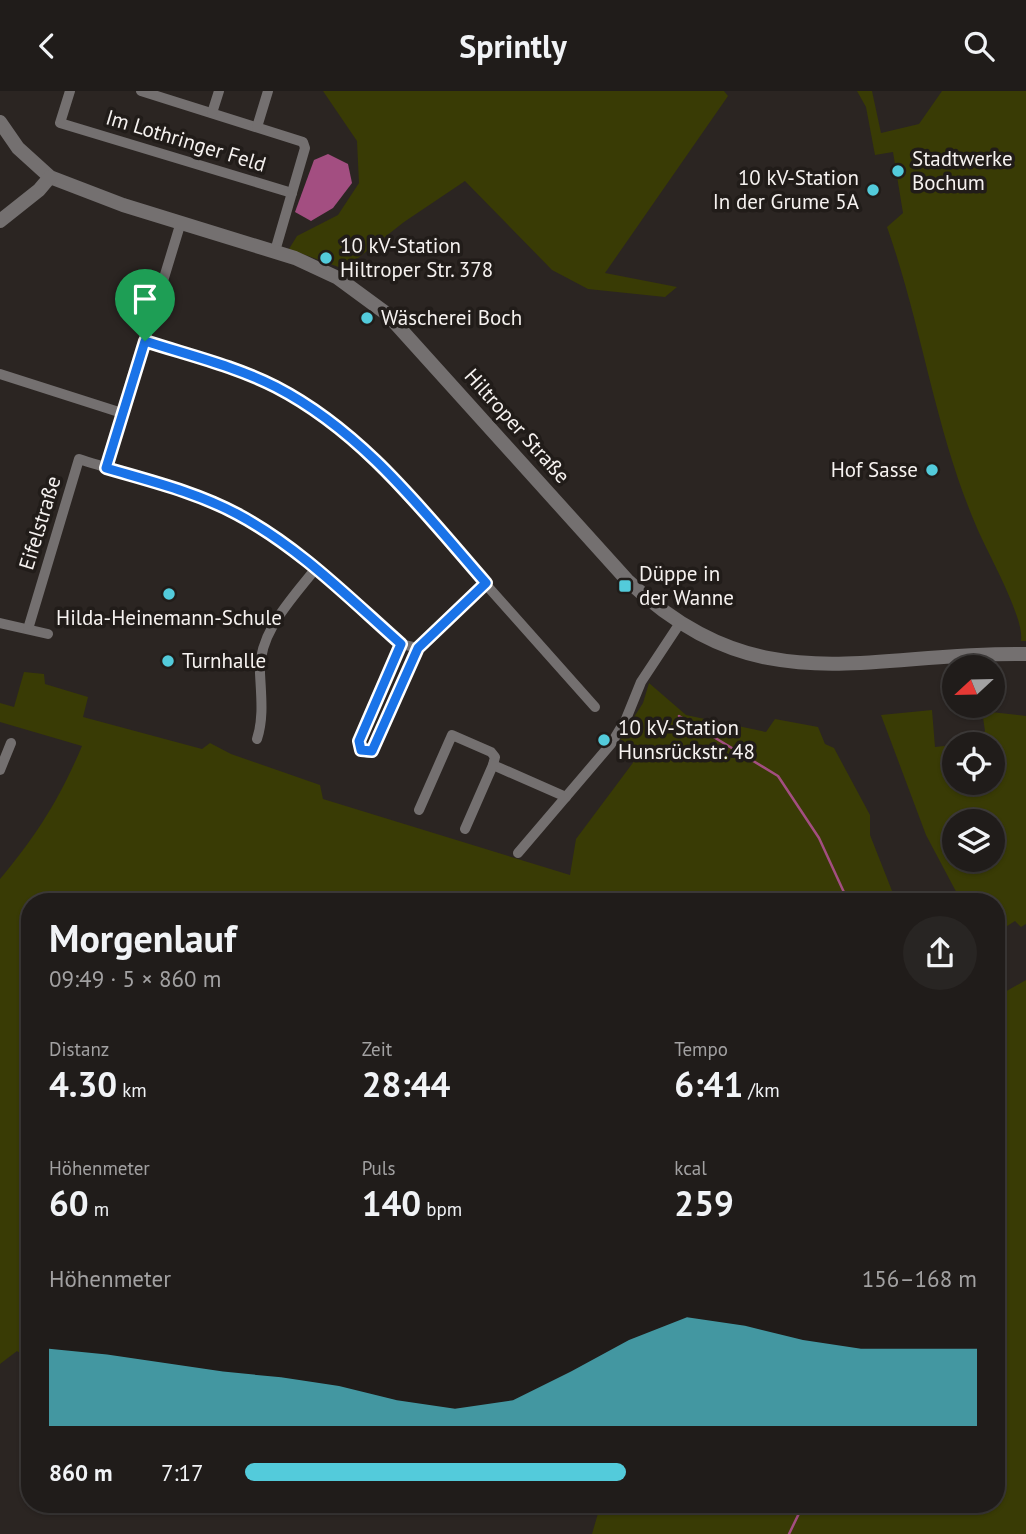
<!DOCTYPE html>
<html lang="de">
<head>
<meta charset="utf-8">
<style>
	body { margin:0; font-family:"PT Sans",sans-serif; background:#282523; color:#f1f3f6; height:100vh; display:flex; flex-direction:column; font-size:26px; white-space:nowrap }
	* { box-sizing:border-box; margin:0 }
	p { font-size:23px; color:#a2a1a2 }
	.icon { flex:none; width:38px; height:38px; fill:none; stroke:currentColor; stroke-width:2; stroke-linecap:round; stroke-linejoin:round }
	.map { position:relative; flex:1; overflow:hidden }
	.side { position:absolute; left:21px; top:802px; width:984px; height:620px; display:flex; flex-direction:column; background:#201c1a; border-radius:28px; box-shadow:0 2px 5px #0004,0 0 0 2px #3d3a39 }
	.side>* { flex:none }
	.needle { width:46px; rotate:248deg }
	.fabs { position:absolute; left:942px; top:564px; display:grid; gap:14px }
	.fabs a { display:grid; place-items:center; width:63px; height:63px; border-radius:50%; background:#201c1a; box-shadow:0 2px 5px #0004,0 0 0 2px #3d3a39; font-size:35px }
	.pin { position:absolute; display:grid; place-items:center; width:60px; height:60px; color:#fff; margin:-72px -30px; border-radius:50% 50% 50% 0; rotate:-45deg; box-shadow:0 0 7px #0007 }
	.pin .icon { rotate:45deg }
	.round { display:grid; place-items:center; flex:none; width:74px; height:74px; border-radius:37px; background:#282523 }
	.summary { display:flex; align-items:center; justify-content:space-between; height:119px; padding:0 28px }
	h1 { font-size:38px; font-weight:600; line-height:52px }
	.stats { display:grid; grid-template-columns:repeat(3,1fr); gap:10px; height:119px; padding:7px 28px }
	.stats div { display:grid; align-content:center }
	.stats b { font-size:35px; font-weight:600 }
	.stats small { font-size:19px; font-weight:400 }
	.stats p { font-size:19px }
	.chart { height:196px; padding:14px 28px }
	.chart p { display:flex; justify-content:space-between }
	.chart svg { width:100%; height:126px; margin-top:7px; fill:#53cbdb; opacity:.7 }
	ul { padding:0 28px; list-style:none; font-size:23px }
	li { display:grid; grid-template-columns:112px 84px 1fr; align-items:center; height:52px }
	li i { height:18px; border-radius:9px; background:#53cbdb }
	header { display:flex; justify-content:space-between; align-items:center; height:91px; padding:0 28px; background:#201c1a; font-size:32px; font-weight:600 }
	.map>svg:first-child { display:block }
	.green { fill:#393b05; fill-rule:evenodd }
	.water { fill:#a34e81 }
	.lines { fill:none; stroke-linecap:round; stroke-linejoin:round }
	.stream { stroke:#a34e81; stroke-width:2.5 }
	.minor { stroke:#747070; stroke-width:10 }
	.tertiary { stroke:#747070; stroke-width:14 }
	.route-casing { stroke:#fff; stroke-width:14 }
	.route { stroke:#1a73e8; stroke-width:9 }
	.poi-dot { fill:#53cbdb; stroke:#211c19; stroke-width:2.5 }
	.labels { text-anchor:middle; stroke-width:7; stroke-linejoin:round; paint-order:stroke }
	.street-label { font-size:21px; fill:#f6f2f0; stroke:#211c19 }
	.poi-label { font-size:21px; fill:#f6f2f0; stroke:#211c19; text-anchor:start }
</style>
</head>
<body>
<header><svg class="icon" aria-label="back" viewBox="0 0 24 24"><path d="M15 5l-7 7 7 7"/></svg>Sprintly<svg class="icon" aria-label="search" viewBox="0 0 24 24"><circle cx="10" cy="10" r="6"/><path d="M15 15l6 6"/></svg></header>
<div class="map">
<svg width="1026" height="1443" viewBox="0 0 1026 1443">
	<rect width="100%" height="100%" fill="#2b2522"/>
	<g class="green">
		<path d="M323 0H724L728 5 605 182 677 196 665 206 588 198 552 179 465 90 404 131 344 178 289 158 297 145 338 124 359 92 357 50Z"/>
		<path d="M857 0H872L881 42 919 33 942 0H1026V550H1021C1025 527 987 461 977 437 935 340 922 235 887 136L903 122 893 61 875 64 866 16Z"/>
		<path d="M24 581 44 583 45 593 88 606 83 626 202 658 210 652 231 663 320 694 323 708 570 784 576 748 641 661 620 648 643 612 649 592 686 624 766 641 775 628 818 636 825 653 834 657 870 724V744L896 810H30V1269L17 1260 0 1273V788C37 744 60 707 82 655L0 631V612L14 616Z"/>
		<path d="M932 619 935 656 954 654V691H992V653H966L973 652 985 640 982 620 1026 625V833L1021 836 1015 830 996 842V810H961L926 744 881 624ZM954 730H992V768H954Z"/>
		<path d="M1026 889V1443H592L601 1412H996V906Z"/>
	</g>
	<path class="water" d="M328 63 348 73 352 92 333 117 311 130 295 121 314 69Z"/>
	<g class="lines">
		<g class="stream">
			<path d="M679 625 778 685 819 747 848 810"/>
			<path d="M802 1419 826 1412"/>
			<path d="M789 1443 804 1412"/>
		</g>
		<g class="minor">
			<path d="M70 0 60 32 292 102"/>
			<path d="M141 0 303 51 305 57 275 160"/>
			<path d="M212 22 219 0"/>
			<path d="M257 36 268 0"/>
			<path d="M145 250 246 283 274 295 327 327 376 370 595 616"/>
			<path d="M0 283 122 322"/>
			<path d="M106 377 181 131"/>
			<path d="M0 532 48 543"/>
			<path d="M28 538 79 368C131 385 188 397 237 423 299 455 349 507 401 553L418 557"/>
			<path d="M401 553 359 650 361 659 368 662 374 656 418 557 486 492"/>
			<path d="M257 648C264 627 261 604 260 582 258 541 293 507 316 477"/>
			<path d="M0 679 11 652"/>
			<path d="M419 719 452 644 491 661 495 666 493 674 566 706"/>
			<path d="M465 738 493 674"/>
			<path d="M518 762 611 653 626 628 641 591 680 532"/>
		</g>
		<g class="tertiary">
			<path d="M0 31 18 57 50 86 123 114 295 167 338 187 387 223 627 489C761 616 866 560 1026 563"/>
			<path d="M0 130 39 99 50 86"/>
		</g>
	</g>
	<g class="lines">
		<defs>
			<path id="route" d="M145 250C188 264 235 275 276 296 363 341 423 420 486 492L418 557 372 660 361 659 359 650 401 553C349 507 299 456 237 423 196 401 150 390 106 377Z"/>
		</defs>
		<use href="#route" class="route-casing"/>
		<use href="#route" class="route"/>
	</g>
	<g class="poi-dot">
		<circle cx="898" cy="80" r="7"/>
		<circle cx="873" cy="99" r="7"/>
		<circle cx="326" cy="167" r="7"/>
		<circle cx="367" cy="227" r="7"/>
		<circle cx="932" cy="379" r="7"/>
		<rect x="618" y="488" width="14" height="14" rx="3.5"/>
		<circle cx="169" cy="503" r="7"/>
		<circle cx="168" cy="570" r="7"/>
		<circle cx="604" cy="649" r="7"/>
	</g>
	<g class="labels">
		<g class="street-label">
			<text transform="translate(186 50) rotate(17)" y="7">Im Lothringer Feld</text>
			<text transform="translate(517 335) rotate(48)" y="7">Hiltroper Straße</text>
			<text transform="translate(40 432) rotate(-73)" y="7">Eifelstraße</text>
		</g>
		<g class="poi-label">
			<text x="912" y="75">Stadtwerke<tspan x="912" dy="24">Bochum</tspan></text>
			<text x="859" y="94" text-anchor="end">10 kV-Station<tspan x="859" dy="24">In der Grume 5A</tspan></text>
			<text x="340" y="162">10 kV-Station<tspan x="340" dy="24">Hiltroper Str. 378</tspan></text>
			<text x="381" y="234">Wäscherei Boch</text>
			<text x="918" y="386" text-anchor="end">Hof Sasse</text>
			<text x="639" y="490">Düppe in<tspan x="639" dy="24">der Wanne</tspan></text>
			<text x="169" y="534" text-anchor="middle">Hilda-Heinemann-Schule</text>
			<text x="182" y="577">Turnhalle</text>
			<text x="618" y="644">10 kV-Station<tspan x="618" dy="24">Hunsrückstr. 48</tspan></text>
		</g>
	</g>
</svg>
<div class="fabs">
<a><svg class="needle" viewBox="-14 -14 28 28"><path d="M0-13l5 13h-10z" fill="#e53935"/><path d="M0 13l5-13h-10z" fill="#a2a1a2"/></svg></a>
<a><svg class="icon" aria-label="locate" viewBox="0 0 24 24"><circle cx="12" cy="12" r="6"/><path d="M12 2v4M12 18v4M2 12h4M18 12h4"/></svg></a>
<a><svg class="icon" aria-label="layers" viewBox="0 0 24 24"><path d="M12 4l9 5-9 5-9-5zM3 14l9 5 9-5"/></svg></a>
</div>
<div class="pin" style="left:145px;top:250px;background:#1e9e55"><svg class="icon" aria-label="arrive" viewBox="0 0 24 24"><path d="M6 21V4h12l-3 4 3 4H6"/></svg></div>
<section class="side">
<div class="summary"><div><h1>Morgenlauf</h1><p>09:49 · 5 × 860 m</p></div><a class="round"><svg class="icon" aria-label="share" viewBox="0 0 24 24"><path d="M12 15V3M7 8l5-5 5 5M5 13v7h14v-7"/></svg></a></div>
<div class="stats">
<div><p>Distanz</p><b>4.30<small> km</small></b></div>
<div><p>Zeit</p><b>28:44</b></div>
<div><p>Tempo</p><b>6:41<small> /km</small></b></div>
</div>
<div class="stats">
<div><p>Höhenmeter</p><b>60<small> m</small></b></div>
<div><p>Puls</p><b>140<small> bpm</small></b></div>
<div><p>kcal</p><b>259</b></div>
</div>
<div class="chart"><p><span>Höhenmeter</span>156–168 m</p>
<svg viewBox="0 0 160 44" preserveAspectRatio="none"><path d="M0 44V17L10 19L20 22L30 25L40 27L50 30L60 35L70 38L80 35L90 25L100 14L110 6L120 9L130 14L140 17L150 17L160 17V44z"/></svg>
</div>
<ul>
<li><b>860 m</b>7:17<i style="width:52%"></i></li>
</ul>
</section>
</div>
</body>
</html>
